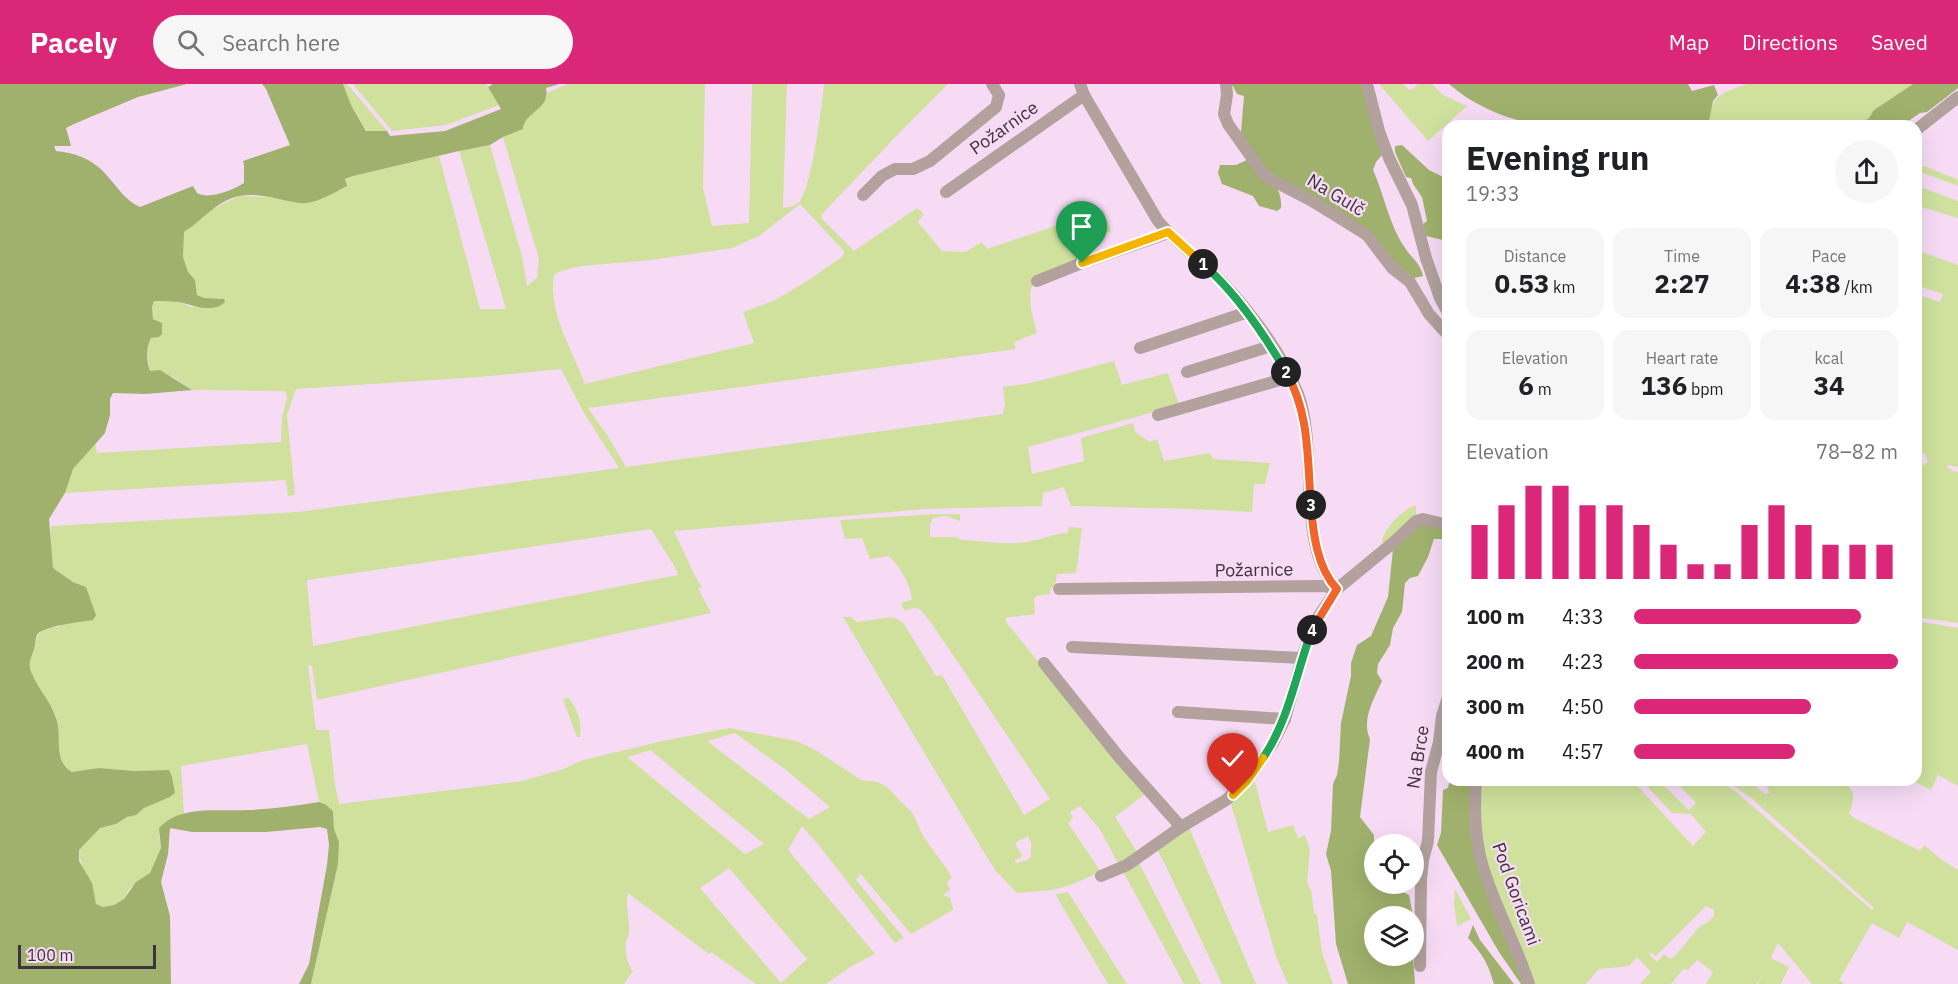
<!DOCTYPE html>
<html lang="en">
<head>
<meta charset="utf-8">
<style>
	body { margin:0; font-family:"IBM Plex Sans",sans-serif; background:#f6f6f6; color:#202124; height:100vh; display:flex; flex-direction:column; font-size:22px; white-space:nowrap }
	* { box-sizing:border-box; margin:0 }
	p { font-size:20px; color:#757577 }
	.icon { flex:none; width:33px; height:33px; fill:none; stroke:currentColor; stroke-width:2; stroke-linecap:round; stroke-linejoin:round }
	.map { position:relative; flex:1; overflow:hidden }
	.sheet { position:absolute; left:1442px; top:36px; width:480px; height:666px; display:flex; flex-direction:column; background:#fff; border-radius:18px; box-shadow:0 6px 24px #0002 }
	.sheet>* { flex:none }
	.controls { position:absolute; left:1364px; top:750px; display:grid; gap:12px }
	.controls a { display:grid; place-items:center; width:60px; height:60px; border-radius:50%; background:#fff; box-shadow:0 6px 24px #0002; font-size:30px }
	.scale { position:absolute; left:18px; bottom:15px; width:138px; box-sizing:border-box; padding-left:6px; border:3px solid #3e333d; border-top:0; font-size:16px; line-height:21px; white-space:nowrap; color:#3e333d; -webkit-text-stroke:4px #f7dbf5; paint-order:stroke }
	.pin { position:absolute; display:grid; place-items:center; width:51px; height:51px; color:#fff; margin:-62px -26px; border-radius:50% 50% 50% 0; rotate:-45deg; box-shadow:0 0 6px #0007 }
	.pin .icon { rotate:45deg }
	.km { position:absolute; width:30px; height:30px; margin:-15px; border-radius:50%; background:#222; color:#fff; font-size:16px; line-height:30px; text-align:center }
	.round { display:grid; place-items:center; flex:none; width:63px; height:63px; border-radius:32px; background:#f6f6f6 }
	.headline { display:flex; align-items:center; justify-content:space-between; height:102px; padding:0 24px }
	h1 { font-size:33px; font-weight:700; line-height:45px }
	.metrics { display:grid; grid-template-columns:repeat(3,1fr); gap:9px; height:102px; padding:6px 24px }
	.metrics div { display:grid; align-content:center; border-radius:15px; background:#f6f6f6; text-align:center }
	.metrics b { font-size:26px; font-weight:700 }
	.metrics small { font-size:16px; font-weight:400 }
	.metrics p { font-size:16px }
	.chart { height:168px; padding:12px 24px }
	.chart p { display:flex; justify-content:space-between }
	.chart svg { width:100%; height:108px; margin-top:6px; stroke:#db2777; stroke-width:6 }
	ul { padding:0 24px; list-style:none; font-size:20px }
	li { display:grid; grid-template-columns:96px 72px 1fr; align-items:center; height:45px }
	li i { height:15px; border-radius:8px; background:#db2777 }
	header { display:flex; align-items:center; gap:36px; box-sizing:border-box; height:84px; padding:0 30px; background:#db2777; color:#fff }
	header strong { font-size:28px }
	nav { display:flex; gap:33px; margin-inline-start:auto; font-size:21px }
	.search { width:420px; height:54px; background:#f6f6f6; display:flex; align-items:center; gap:15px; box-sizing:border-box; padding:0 21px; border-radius:33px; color:#757577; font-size:22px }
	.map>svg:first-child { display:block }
	.green { fill:#cfe19d; fill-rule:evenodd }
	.forest { fill:#a0b16d }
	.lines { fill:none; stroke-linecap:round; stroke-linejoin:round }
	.minor { stroke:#b2a19d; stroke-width:12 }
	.split-1-casing { stroke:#fff; stroke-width:12 }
	.split-2-casing { stroke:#fff; stroke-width:12 }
	.split-3-casing { stroke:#fff; stroke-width:12 }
	.split-4-casing { stroke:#fff; stroke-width:12 }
	.split-5-casing { stroke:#fff; stroke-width:12 }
	.split-6-casing { stroke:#fff; stroke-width:12 }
	.split-1 { stroke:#f5b400; stroke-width:8 }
	.split-2 { stroke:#22a559; stroke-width:8 }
	.split-3 { stroke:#f0652b; stroke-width:8 }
	.split-4 { stroke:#f0652b; stroke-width:8 }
	.split-5 { stroke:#22a559; stroke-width:8 }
	.split-6 { stroke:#f5b400; stroke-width:8 }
	.labels { text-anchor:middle; stroke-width:4.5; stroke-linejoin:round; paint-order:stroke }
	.street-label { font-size:18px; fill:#3e333d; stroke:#f7dbf5 }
</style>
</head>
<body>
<header>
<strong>Pacely</strong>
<div class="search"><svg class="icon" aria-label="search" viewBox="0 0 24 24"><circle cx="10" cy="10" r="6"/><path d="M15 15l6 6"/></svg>Search here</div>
<nav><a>Map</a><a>Directions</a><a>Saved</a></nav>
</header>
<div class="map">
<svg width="1958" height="900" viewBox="0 0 1958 900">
	<rect width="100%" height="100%" fill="#f7dbf5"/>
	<g class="green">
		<path d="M343 0H347L387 47H367L351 21Z"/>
		<path d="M353 0H486L499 21 446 41 392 47Z"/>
		<path d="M568 0H705L703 104 712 142 749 139 752 0H787L783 124C789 123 796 122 800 117 812 101 822 22 824 0H948L903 45 822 130V135L854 167 917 124 924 130 918 138 942 167 965 168 982 158 987 165 1103 126 1111 147 1085 158 1089 171 1035 195C1025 213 1033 231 1037 249L1014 258 1016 265 588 324 609 354 626 383 1003 330 1005 320 1003 303 1031 299 1114 277 1122 301 1168 289 1179 321 1028 363 1032 390 1084 377 1081 354 1133 339 1135 348 1150 358 1157 355 1164 377 1209 369 1214 375 1270 379 1265 400H1254L1252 428 1192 425 1071 422 1064 403 1043 409 1042 422 926 425 674 447 695 492 702 503 698 504 711 529 317 616 312 582 308 581 316 646H329L335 701 339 720 522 697 561 686 583 676 667 656 730 644 796 657 814 665 861 696 877 698 886 702 913 730 923 752 949 788 952 794 947 798 950 806 943 811 950 814 953 826 911 850 860 789 856 796 904 854 895 859 821 764 802 742 788 766 875 870 850 883 826 900H756L711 868 709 870 628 809C625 823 630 835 629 849 628 858 628 849 626 858 625 867 627 880 633 887L624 900H311L338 780 339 758 334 745 333 727 325 720 319 718 307 660 181 682 184 730 165 738 159 752 161 764 150 789 129 805 124 815 114 821 103 823 96 820C91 804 79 780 79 766L100 744 116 740 127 733 136 731 144 724 156 718 168 686 134 687 99 684 72 688C52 675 63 652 56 633 51 618 29 592 28 580 28 573 35 565 36 558 38 545 47 542 60 543L86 503 73 498 53 484 50 457 51 442 298 428 619 384 584 329 561 285 479 293 296 305 287 331 295 411 288 412 286 396 65 409 73 385 95 359 97 369 281 358 282 333 287 314 285 307 192 306 173 293 150 287C144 268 150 255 158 238L153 234 152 223 154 217H177L191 223 225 218 224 215 204 214 197 211 195 197 188 188 183 173 184 148 209 127 239 112 267 113 300 119 353 92 439 72 480 225H506L459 67 490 61 522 172 527 202 537 194 539 175 503 53 522 45 523 40 547 13V9ZM800 120 844 167 843 172 809 196 775 216 743 228 754 259 585 300C572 264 548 230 554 191L561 187 581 182 651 176 732 164 759 152ZM651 445 675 483 678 491 313 562 307 496ZM735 649 786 686 830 723 809 735 707 657ZM651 666 655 670 764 760 745 770 627 673ZM729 784 807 875 781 899 700 804Z"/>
		<path d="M1379 0H1403L1409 6 1413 5 1418 0H1432L1443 11 1467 22 1428 57Z"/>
		<path d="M1747 0H1913L1874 26 1869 34 1856 42H1708C1713 9 1718 11 1747 0Z"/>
		<path d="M1916 79 1957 95 1958 102 1921 88V84L1917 82Z"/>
		<path d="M1918 102 1958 117V134L1919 122 1920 116 1916 114Z"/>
		<path d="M1916 166 1958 181V383L1948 381 1947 382 1952 387 1958 388V539L1916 533V380L1924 381 1928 378 1925 369 1916 370V210L1940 218 1943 210 1916 201Z"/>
		<path d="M1413 422H1416V431L1384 459 1382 457C1385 443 1401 428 1413 422Z"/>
		<path d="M937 430H960V437L945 432 933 434 930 440V453H956L961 456C983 457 1009 462 1032 457 1044 455 1055 449 1068 449L1069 443 1082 444 1076 489 1057 490 1055 501 1050 505V510L1036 512 1034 515 1035 530 1005 534 1007 539 1145 710 1115 733 1139 771 1119 781 1099 744 1080 722 1070 728 1073 734 1068 739 1101 788 1068 802 1051 806 1017 809 996 787 988 775 843 533H851L857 538 892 533 899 536 904 540 936 592 942 591 1024 731 1050 715 932 540 920 525 914 524 905 527 901 519 912 516C910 498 901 485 889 472L870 475 862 454 845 455 840 436ZM1028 752 1031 758V773L1028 776 1017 779 1015 778V775H1020L1022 770 1019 767 1015 759Z"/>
		<path d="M1916 537 1958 544V702L1938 691 1931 706 1911 696H1916Z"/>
		<path d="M568 613C578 625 582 638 580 653H577L563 616Z"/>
		<path d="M1481 696H1632L1693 762 1706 748 1691 730 1672 729 1641 696H1658L1689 726 1696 719 1674 696H1717L1735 707 1872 826 1874 824 1751 714 1725 696H1748L1765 710 1769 709 1767 702 1763 700 1764 696C1779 696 1793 696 1808 696 1831 696 1865 694 1849 729L1854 734 1920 767 1924 761 1942 776 1958 786V866L1907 838 1899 854 1872 839 1839 896 1845 900H1812L1780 861 1777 860 1771 874 1789 883 1781 900H1758L1764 888 1757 900H1706L1713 888 1697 876 1688 886 1683 885 1671 900H1640L1651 888 1637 873 1629 882 1599 885 1586 900H1533L1495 806 1479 750ZM1706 822 1714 826V832L1707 839 1700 842 1674 873 1670 875 1664 870 1657 878 1649 870 1650 868 1656 872Z"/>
		<path d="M1252 698H1255L1268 748 1293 741 1298 754 1305 751 1310 766 1307 799 1311 806 1314 829 1317 831 1322 869 1333 900H1288L1277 875 1231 720V716Z"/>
		<path d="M1188 741 1256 900H1222L1165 780 1156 764Z"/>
		<path d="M1138 777 1201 900H1184L1124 789 1122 785Z"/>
		<path d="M1455 805 1471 835 1457 842 1454 819Z"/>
		<path d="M1068 808 1127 900H1108L1058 815 1056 810Z"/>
	</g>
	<g class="forest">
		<path d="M0 0H187L138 13 74 40 66 44 71 62H54L56 67C77 69 95 76 109 94 119 105 126 117 140 123L193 102 197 109C209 116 233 106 244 99V81L243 77 290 61 266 5 262 0H343L351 21 366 47H387L390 52 445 47 501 25 488 3 493 0H559L546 4C551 25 524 28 523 45L503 53 490 61 459 67 353 92 345 95 347 102C333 109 315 121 299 119 279 116 259 108 239 112 216 117 202 137 184 148L183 173 188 188 195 196 197 211 204 214 224 215 225 218C213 230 193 221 179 218 171 217 162 217 154 217L152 223 153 235 162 239V250L159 253 151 254C146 264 146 277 150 287L160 286 192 306 145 310 113 309 110 315V331L105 349 73 385 65 409 49 435 53 484 73 498 86 503 96 531 93 536C81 538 41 542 37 551 35 555 36 560 34 565 31 575 27 580 32 590 39 606 51 618 56 634 63 653 52 676 72 688L99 684 134 687 169 686 172 693 175 709 170 713 144 724 136 731 127 733 116 740 100 744 79 766V777L92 799 96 820 103 823 114 821 124 815 136 798 150 789 161 764 159 744C181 720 219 728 249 726 272 725 296 722 319 718L325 720 333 727 334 745 339 758 338 780 311 900H299L309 880 327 781 329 761 327 745 320 743 266 748H192L170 744 168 770 161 798 170 832 171 900H0Z"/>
		<path d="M1229 0H1362L1382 71 1376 78 1373 86C1385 113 1390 145 1408 168 1414 176 1421 181 1423 192L1414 194 1395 179 1258 79 1241 48 1244 12 1237 10 1233 2 1230 3Z"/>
		<path d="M1449 0H1688L1692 7 1714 1 1718 11 1713 17 1708 42H1530V39C1500 33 1472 20 1449 0Z"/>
		<path d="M1913 0H1958V4L1927 28 1920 29 1901 42H1856L1869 34 1874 26Z"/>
		<path d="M1402 61 1429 86 1447 95V157L1426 152 1423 140 1427 137 1422 113 1413 100 1411 94 1406 93 1395 68V62Z"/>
		<path d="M1247 76C1264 90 1283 99 1281 124L1277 127 1259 122 1253 112 1222 100 1218 89 1220 81H1236Z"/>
		<path d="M1424 440 1447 446V455H1434L1428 473 1418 492 1410 494 1405 499 1402 528 1393 544 1390 561 1378 580 1377 589 1382 597C1374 615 1361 636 1370 655L1360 733 1374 751V800H1389L1391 802 1409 811 1413 832H1374V872H1413L1415 900H1348L1336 860 1331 787 1326 770 1331 747 1333 700 1337 691 1339 678 1341 639 1351 592V579L1357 561 1371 552 1388 513 1393 465 1418 441Z"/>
		<path d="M1461 696H1472L1470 731 1526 900H1521L1499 868 1437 761 1441 749 1443 706 1448 704 1449 699H1460Z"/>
		<path d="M1473 841 1480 856 1514 900H1494C1488 879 1483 871 1468 854Z"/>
	</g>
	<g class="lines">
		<g class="minor">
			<path d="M1080 0 1084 11 1158 137C1173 155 1191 169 1208 184 1242 216 1281 266 1298 310 1319 365 1295 461 1337 505"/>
			<path d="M1226 0 1227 11 1224 30 1228 40 1262 88 1270 95 1312 117 1367 151 1392 184 1410 198 1429 230 1448 251"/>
			<path d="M1367 0 1379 47 1389 74 1412 121 1426 174 1440 214 1448 229"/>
			<path d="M1916 46 1958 13"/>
			<path d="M946 108 1084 11"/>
			<path d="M863 111 882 92 895 85H913L930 77 996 23 999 11 992 0"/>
			<path d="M1037 197 1082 179 1168 149"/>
			<path d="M1140 264 1248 228"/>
			<path d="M1187 288 1271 262"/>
			<path d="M1158 331 1290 293"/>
			<path d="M1059 505 1323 502 1337 505"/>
			<path d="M1072 563 1302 574"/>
			<path d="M1044 579 1119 673 1181 743"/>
			<path d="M1178 628 1285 635"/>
			<path d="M1476 696C1474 725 1474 755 1483 783 1495 823 1516 860 1529 900"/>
			<path d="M1101 792 1127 781 1181 743 1226 716 1247 697 1273 659 1285 635 1302 574 1314 539 1337 505 1394 458 1416 437 1423 435 1448 441"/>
			<path d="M1420 882 1421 795 1423 776 1428 757 1431 688 1439 658 1442 632 1448 613"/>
		</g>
	</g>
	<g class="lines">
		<defs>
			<path id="split-1" d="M1082 179 1168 148 1203 180"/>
			<path id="split-2" d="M1203 180C1237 210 1263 248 1286 288"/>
			<path id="split-3" d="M1286 288C1310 330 1307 374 1311 421"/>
			<path id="split-4" d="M1311 421C1313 449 1317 484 1337 505L1312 546"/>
			<path id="split-5" d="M1263 674C1289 636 1296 589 1312 546"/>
			<path id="split-6" d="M1233 711 1247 697 1263 674"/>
		</defs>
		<use href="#split-1" class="split-1-casing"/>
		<use href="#split-2" class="split-2-casing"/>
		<use href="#split-3" class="split-3-casing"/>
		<use href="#split-4" class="split-4-casing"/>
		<use href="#split-5" class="split-5-casing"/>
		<use href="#split-6" class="split-6-casing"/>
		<use href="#split-1" class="split-1"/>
		<use href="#split-2" class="split-2"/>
		<use href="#split-3" class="split-3"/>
		<use href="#split-4" class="split-4"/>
		<use href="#split-5" class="split-5"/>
		<use href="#split-6" class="split-6"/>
	</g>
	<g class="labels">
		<g class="street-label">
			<text transform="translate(1004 44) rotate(-35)" y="6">Požarnice</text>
			<text transform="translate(1336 111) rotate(31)" y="6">Na Gulč</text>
			<text transform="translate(1254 486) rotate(-1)" y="6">Požarnice</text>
			<text transform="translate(1418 673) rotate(-81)" y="6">Na Brce</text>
			<text transform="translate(1516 810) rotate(70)" y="6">Pod Goricami</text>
		</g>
	</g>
</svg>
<div class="controls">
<a><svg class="icon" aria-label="locate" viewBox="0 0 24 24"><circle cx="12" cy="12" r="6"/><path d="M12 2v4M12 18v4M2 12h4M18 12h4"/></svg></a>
<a><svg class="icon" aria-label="layers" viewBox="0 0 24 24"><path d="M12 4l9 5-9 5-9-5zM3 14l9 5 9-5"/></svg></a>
</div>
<div class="scale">100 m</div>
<div class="pin" style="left:1082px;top:179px;background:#1e9e55"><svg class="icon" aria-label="arrive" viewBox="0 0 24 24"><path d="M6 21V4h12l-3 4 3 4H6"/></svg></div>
<div class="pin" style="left:1233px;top:711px;background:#d93025"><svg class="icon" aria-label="check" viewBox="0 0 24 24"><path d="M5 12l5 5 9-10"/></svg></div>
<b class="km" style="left:1203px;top:180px">1</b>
<b class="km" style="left:1286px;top:288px">2</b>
<b class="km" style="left:1311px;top:421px">3</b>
<b class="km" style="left:1312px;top:546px">4</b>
<section class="sheet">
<div class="headline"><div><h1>Evening run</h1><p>19:33</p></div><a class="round"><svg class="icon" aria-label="share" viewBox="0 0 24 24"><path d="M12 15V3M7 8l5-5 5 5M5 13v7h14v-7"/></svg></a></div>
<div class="metrics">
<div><p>Distance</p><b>0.53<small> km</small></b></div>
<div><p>Time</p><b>2:27</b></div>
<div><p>Pace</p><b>4:38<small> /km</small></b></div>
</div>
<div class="metrics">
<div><p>Elevation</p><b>6<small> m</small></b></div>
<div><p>Heart rate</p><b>136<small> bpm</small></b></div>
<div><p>kcal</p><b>34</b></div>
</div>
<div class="chart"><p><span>Elevation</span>78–82 m</p>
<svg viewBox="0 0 160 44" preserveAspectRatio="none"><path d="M5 44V22M15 44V14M25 44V6M35 44V6M45 44V14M55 44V14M65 44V22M75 44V30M85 44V38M95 44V38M105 44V22M115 44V14M125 44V22M135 44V30M145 44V30M155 44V30"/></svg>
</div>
<ul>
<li><b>100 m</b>4:33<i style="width:86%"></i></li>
<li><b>200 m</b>4:23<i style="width:100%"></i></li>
<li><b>300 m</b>4:50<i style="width:67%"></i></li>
<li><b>400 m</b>4:57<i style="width:61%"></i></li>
</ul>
</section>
</div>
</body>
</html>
